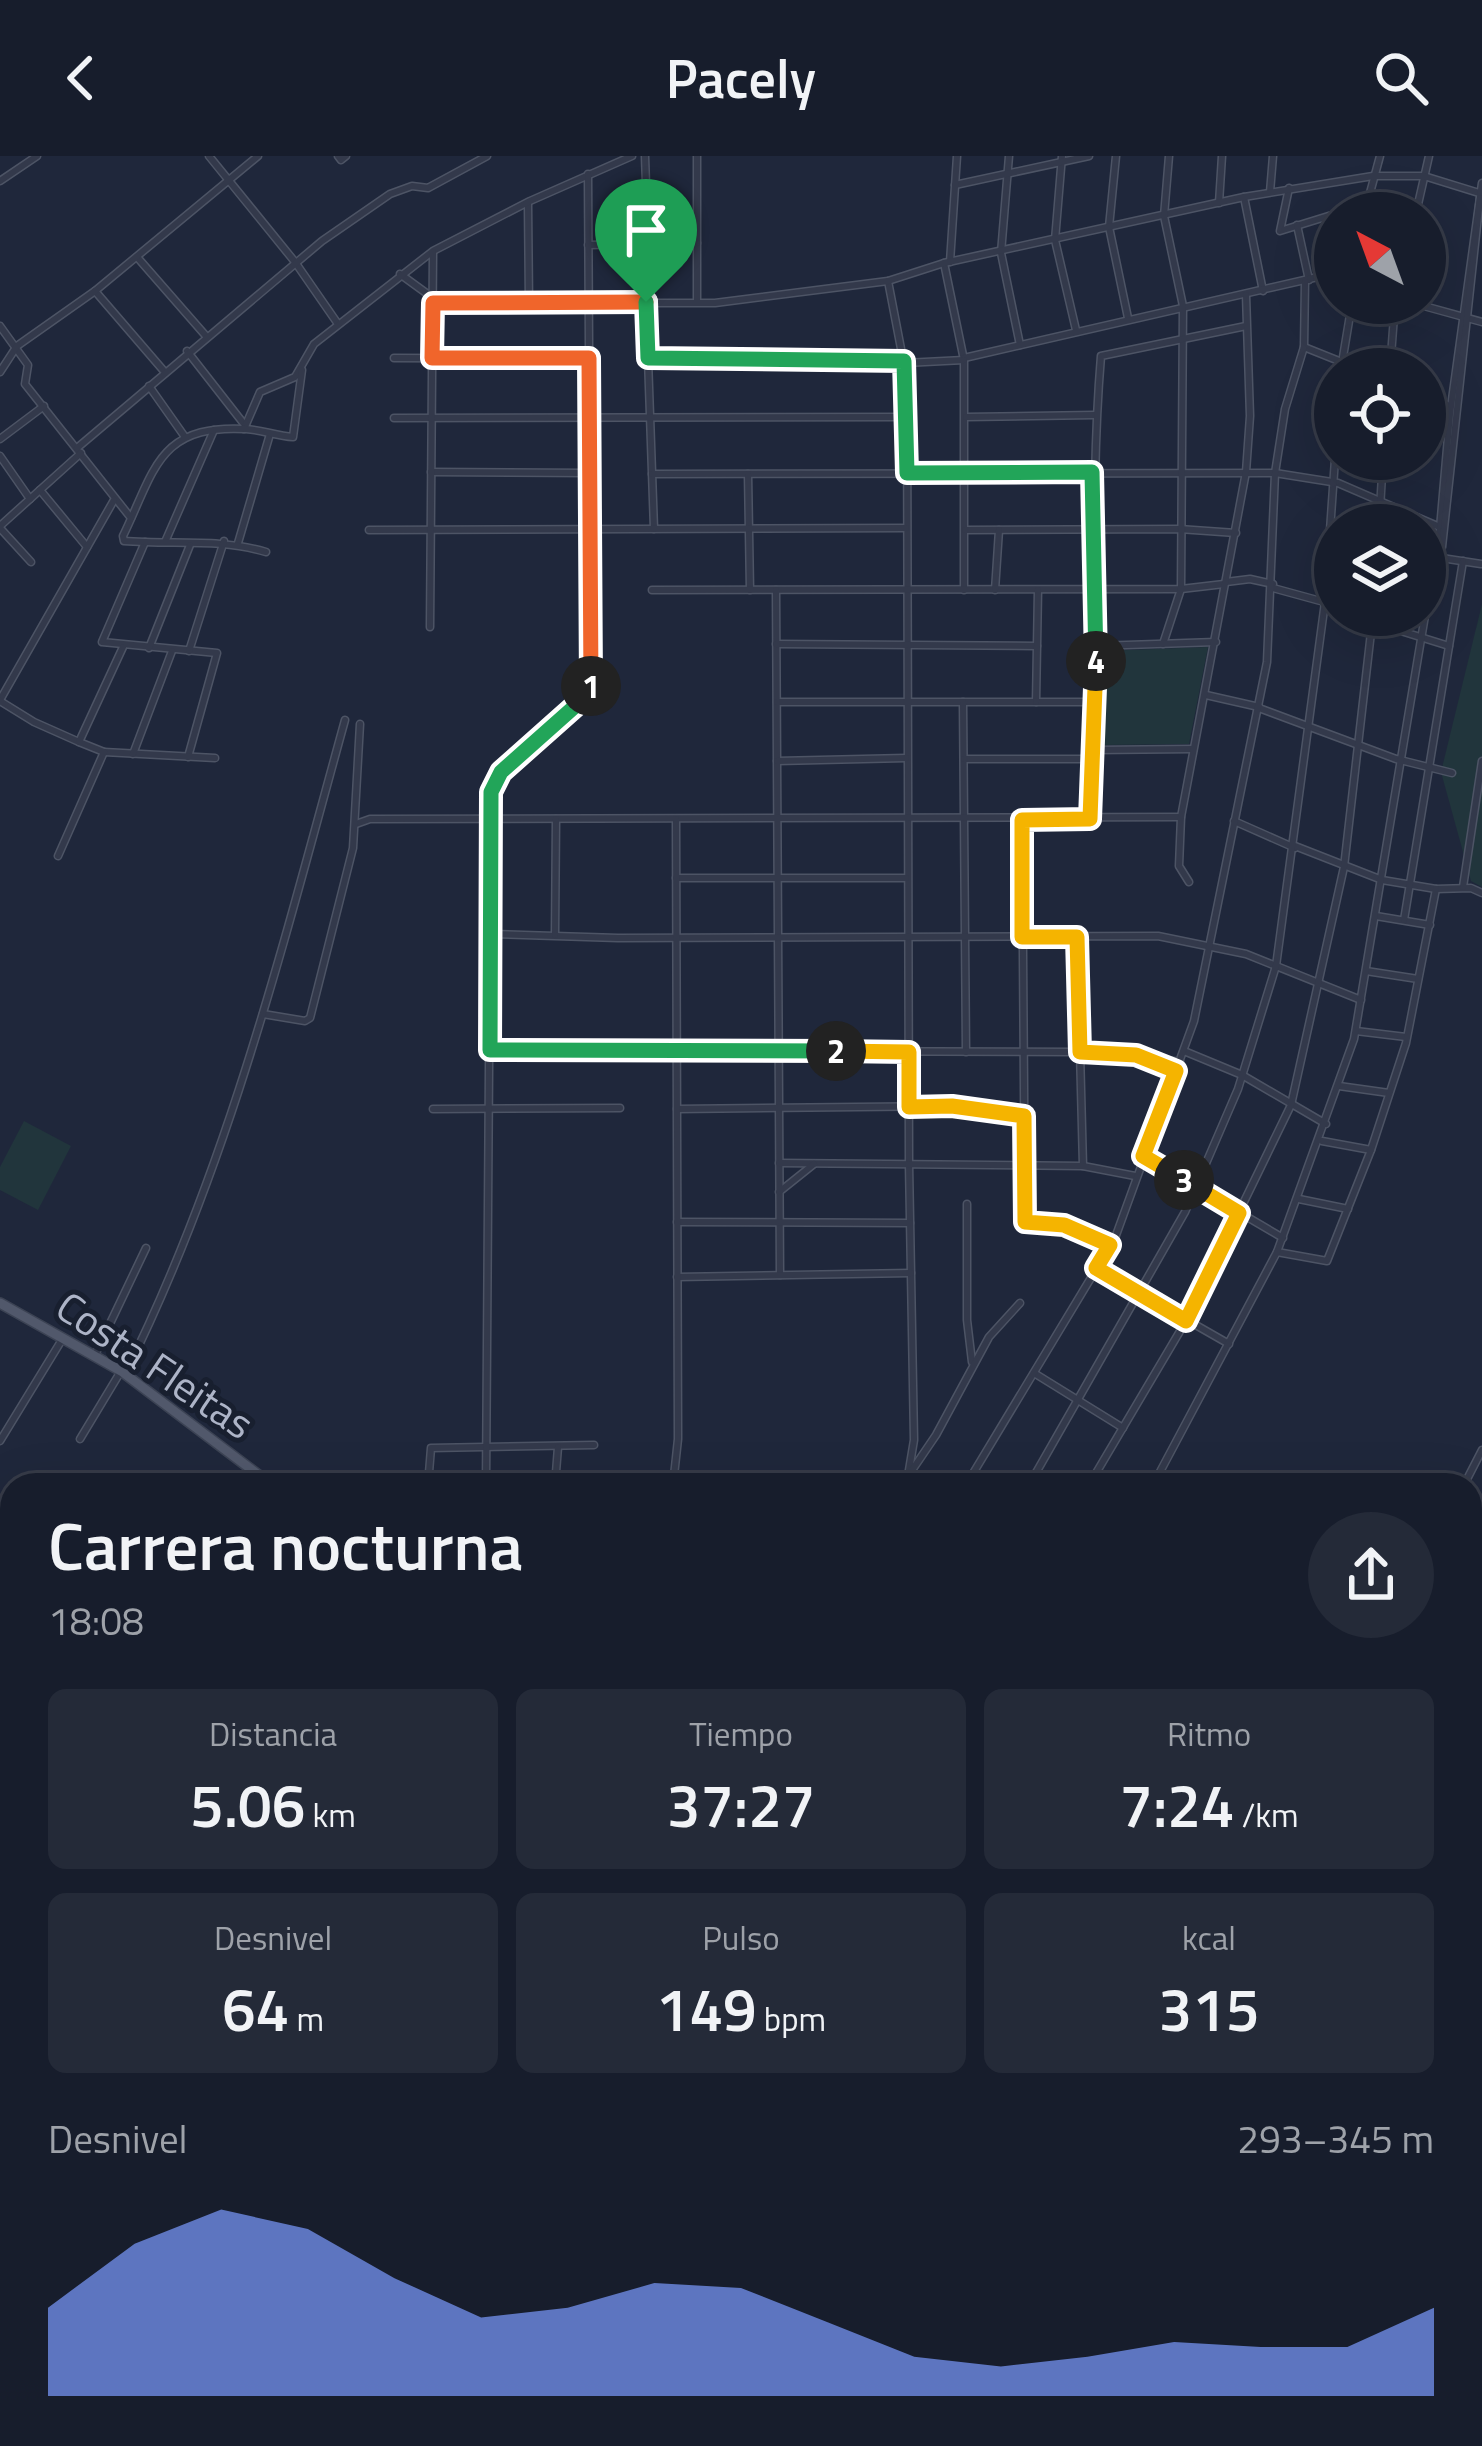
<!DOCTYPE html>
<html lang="es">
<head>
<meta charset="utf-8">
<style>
	body { margin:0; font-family:"Titillium Web",sans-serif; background:#242a38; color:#f1f3f6; height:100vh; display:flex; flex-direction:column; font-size:45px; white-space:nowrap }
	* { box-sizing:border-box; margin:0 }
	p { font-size:39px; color:#9ea2a9 }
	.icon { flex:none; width:66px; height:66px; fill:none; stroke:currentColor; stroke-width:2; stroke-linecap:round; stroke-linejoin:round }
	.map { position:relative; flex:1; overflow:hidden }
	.drawer { position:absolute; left:0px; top:1317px; width:1482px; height:975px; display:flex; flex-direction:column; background:#171d2c; border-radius:36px 36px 0 0; box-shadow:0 12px 48px #0002,0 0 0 3px #363b48 }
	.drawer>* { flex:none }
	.needle { width:78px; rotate:319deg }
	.controls { position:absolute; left:1314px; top:36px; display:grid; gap:24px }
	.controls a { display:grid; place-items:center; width:132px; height:132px; border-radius:50%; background:#171d2c; box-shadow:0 12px 48px #0002,0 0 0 3px #363b48; font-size:60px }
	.pin { position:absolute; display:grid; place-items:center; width:102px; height:102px; color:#fff; margin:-123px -51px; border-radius:50% 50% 50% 0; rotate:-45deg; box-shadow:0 0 12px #0007 }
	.pin .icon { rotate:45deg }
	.km { position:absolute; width:60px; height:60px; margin:-30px; border-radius:50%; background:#222; color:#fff; font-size:33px; line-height:60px; text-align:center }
	.round { display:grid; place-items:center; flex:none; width:126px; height:126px; border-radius:63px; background:#242a38 }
	.headline { display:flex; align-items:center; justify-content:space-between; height:204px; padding:0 48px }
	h1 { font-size:66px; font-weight:600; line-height:90px }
	.figures { display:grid; grid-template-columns:repeat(3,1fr); gap:18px; height:204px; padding:12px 48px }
	.figures div { display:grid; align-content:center; border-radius:18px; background:#242a38; text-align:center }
	.figures b { font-size:60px; font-weight:600 }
	.figures small { font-size:33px; font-weight:400 }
	.figures p { font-size:33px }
	.chart { height:336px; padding:24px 48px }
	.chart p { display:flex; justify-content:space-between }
	.chart svg { width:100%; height:216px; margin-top:12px; fill:#7b9bff; opacity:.7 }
	header { display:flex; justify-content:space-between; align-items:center; height:156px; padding:0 48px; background:#171d2c; font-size:54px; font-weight:600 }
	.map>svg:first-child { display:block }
	.green { fill:#21353c }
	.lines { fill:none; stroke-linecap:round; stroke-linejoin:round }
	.minor-casing { stroke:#4d5465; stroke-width:9 }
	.major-casing { stroke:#3c4354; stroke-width:12 }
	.minor { stroke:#33394b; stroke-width:6 }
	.major { stroke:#51586b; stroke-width:9 }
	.split-1-casing { stroke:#fff; stroke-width:24 }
	.split-2-casing { stroke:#fff; stroke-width:24 }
	.split-3-casing { stroke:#fff; stroke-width:24 }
	.split-4-casing { stroke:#fff; stroke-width:24 }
	.split-5-casing { stroke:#fff; stroke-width:24 }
	.split-1 { stroke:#f0652b; stroke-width:15 }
	.split-2 { stroke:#22a559; stroke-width:15 }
	.split-3 { stroke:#f5b400; stroke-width:15 }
	.split-4 { stroke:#f5b400; stroke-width:15 }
	.split-5 { stroke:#22a559; stroke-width:15 }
	.labels { text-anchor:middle; stroke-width:10; stroke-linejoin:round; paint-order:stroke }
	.street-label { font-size:42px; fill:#adb4c7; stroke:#181f2f }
</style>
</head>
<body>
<header><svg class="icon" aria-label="back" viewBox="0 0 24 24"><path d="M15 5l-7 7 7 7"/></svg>Pacely<svg class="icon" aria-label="search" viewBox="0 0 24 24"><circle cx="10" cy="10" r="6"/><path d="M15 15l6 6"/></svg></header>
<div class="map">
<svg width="1482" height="2290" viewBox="0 0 1482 2290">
	<rect width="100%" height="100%" fill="#1f273b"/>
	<g class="green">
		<path d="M1482 448V731L1471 725 1441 616Z"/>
		<path d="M1208 491 1189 588 1101 589V495Z"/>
		<path d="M24 965 71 990 38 1054 0 1034V1011Z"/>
	</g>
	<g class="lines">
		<defs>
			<g id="minor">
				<path d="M209 0 295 106 338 168"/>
				<path d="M338 0 341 4 346 0"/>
				<path d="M645 0 648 86"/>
				<path d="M697 0V146"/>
				<path d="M1009 0 1001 97 1020 189"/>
				<path d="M1062 0 1055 84 1076 174"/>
				<path d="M1116 0 1109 71 1128 162"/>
				<path d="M0 25 37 0"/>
				<path d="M955 29 1089 0"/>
				<path d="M1289 32 1280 75 1335 58"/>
				<path d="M1270 36 1273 0"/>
				<path d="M1244 41 1263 135"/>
				<path d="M1219 47 1222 0"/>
				<path d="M528 48 529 147"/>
				<path d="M1338 57 1367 48 1380 0"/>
				<path d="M1416 57 1429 0"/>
				<path d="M1297 69 1309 124"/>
				<path d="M588 89 697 87"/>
				<path d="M137 101 206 180"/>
				<path d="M950 106 957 0"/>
				<path d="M944 107 964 204V434"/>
				<path d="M400 118 433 142"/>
				<path d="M888 125 907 224 909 1008 914 1284 908 1320"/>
				<path d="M95 135 163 214"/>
				<path d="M646 146 654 373"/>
				<path d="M432 147H715L888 125 944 107 1244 41 1373 20H1424L1482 38"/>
				<path d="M1413 147 1482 166"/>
				<path d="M0 170 28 209 25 228 131 362"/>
				<path d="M1304 191 1359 213"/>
				<path d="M187 195 244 268"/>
				<path d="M394 202 589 203"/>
				<path d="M648 202 905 205"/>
				<path d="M964 202 1335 117"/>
				<path d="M905 207 964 204"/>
				<path d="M1341 213 1352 147"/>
				<path d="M1390 213 1395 147"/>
				<path d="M0 216 17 190 95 135 258 0"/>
				<path d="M149 230 185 281"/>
				<path d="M1425 241 1450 250"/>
				<path d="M966 261 1094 259"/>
				<path d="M394 262 906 261"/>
				<path d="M244 273 260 236 295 221 314 188 433 95 530 45 632 0"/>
				<path d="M0 283 44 250"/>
				<path d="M77 292 322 85 390 38 412 30 428 32 487 0"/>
				<path d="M0 300 30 343"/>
				<path d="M431 316 590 317"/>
				<path d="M652 318 1275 317 1338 327 1442 372"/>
				<path d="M748 318 750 434"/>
				<path d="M40 334 87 391"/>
				<path d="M1379 369 1383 303"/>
				<path d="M0 370 81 297"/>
				<path d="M0 372 31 406"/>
				<path d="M369 374 906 372"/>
				<path d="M965 374 1179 373 1236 377"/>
				<path d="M145 386 102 486 217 497 188 601"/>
				<path d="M165 386 214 274"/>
				<path d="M238 387 270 278"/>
				<path d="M1438 395 1450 258 1482 27"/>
				<path d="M266 396C219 382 173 389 124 385L123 380C155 314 158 268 246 273 262 274 277 280 293 281L302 214"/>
				<path d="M1435 401 1481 408"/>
				<path d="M1226 426 1250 423 1273 428"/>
				<path d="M1273 432 1335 449"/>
				<path d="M652 434 1181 433 1224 428"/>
				<path d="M776 434 780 1119"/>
				<path d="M995 434 999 374"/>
				<path d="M1372 466 1449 490"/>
				<path d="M430 471 433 96"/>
				<path d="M776 488 1037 490"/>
				<path d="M1163 488 1181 433 1183 150 1164 60 1169 0"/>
				<path d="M1097 490 1216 486"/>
				<path d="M149 492 190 389"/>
				<path d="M189 495 224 385"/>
				<path d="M1206 539 1259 551"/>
				<path d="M0 544 114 344"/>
				<path d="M0 545 34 566 79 586"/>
				<path d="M777 546H1096"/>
				<path d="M963 546 966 896"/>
				<path d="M1036 546 1038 434"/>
				<path d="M1259 552 1396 603 1452 617"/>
				<path d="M1094 594 1193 593"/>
				<path d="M104 596 215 602"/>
				<path d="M133 598 172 495"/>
				<path d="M964 603H1092"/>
				<path d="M777 605 906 602"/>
				<path d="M1090 663C1100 508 1088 354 1101 200L1246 170"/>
				<path d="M1022 664 1025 1066 1063 1069 1110 1089"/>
				<path d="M1234 665 1295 692"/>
				<path d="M356 668 370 663 1181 661"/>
				<path d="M1295 690 1382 724 1436 733 1471 732 1482 737"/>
				<path d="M58 700 104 596 79 586 123 491"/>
				<path d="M676 722H906"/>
				<path d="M1189 726 1179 710 1181 661 1246 316 1250 260 1246 139"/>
				<path d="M1463 731 1482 605"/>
				<path d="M1376 760 1430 769"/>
				<path d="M1404 764 1463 405"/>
				<path d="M491 778 618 782 1158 780 1246 798 1361 844"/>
				<path d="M555 779 556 663"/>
				<path d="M1077 781 1083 1010"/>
				<path d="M1366 815 1418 823"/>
				<path d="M263 858 305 865 310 862 353 692 360 568"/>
				<path d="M1356 875 1406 881"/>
				<path d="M490 894 1080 896 1140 900"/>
				<path d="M1184 895 1242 919 1326 968"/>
				<path d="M1176 915 1140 900 1180 906"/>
				<path d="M1339 930 1389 937"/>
				<path d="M433 953 620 952"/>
				<path d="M677 953 952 950 1024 960"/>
				<path d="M1322 985 1371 994"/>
				<path d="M1143 1000 1283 1082"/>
				<path d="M779 1007 1083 1010 1135 1020"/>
				<path d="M779 1036 814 1008"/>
				<path d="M1299 1043 1348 1053"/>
				<path d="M967 1048V1164L972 1206"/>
				<path d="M677 1066 910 1067"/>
				<path d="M1277 1096 1327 1105 1371 994 1406 887 1436 733"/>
				<path d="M1096 1112 1229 1188"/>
				<path d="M677 1121 911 1117"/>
				<path d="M95 1199 146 1092"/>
				<path d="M1034 1217 1123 1272"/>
				<path d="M125 1218C228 1012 284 785 345 564"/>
				<path d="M80 1283 121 1215"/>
				<path d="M0 1285 63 1182"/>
				<path d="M428 1329 431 1292 594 1289"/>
				<path d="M486 1329 491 636 501 616 591 536 588 18"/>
				<path d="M555 1329 558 1291"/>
				<path d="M673 1329 678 1283 676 663"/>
				<path d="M902 1329 936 1279 989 1181 1020 1147"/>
				<path d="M966 1329 1115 1082 1194 865 1267 506 1275 317 1285 253 1304 191 1305 126"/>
				<path d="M1029 1329 1185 1056 1238 933 1276 810 1325 446 1335 303"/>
				<path d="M1089 1329 1186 1165 1291 949 1344 711 1373 459"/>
				<path d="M1153 1329 1277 1096 1354 883 1434 406 1442 391 1480 42"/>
				<path d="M1464 1329 1482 1294"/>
				<path d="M1470 1426 1482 1403"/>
				<path d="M1470 1728 1482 1707"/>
				<path d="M132 2290 134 2280"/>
				<path d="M359 2290 363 2280"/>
			</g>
			<g id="major">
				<path d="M0 1147 121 1215 272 1329"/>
				<path d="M1470 1806 1482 1810"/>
				<path d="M0 2259 12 2266"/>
				<path d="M34 2280 51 2290"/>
			</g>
		</defs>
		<use href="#minor" class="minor-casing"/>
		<use href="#major" class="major-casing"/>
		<use href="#minor" class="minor"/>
		<use href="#major" class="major"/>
	</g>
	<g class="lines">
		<defs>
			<path id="split-1" d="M591 530 589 202H432L433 147 646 146"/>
			<path id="split-2" d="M591 530V536L501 616 491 636 490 894 836 895"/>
			<path id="split-3" d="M836 895 909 896V951L952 950 1024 960 1025 1066 1064 1069 1110 1089 1096 1112 1186 1165 1239 1057 1184 1024"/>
			<path id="split-4" d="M1096 505 1090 663 1022 664V781H1077L1080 896 1136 899 1176 915 1143 1000 1184 1024"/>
			<path id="split-5" d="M646 146 648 202 904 205 907 317 1092 316 1096 505"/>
		</defs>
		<use href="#split-1" class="split-1-casing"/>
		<use href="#split-2" class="split-2-casing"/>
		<use href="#split-3" class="split-3-casing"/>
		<use href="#split-4" class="split-4-casing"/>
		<use href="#split-5" class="split-5-casing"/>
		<use href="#split-1" class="split-1"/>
		<use href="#split-2" class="split-2"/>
		<use href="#split-3" class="split-3"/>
		<use href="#split-4" class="split-4"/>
		<use href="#split-5" class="split-5"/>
	</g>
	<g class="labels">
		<g class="street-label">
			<text transform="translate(155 1209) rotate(34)" y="15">Costa Fleitas</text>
		</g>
	</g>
</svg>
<div class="controls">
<a><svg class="needle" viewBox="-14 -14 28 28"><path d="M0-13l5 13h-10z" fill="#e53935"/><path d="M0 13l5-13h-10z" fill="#9ea2a9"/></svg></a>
<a><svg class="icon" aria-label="locate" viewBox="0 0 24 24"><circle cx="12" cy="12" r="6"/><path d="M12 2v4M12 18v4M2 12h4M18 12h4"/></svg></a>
<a><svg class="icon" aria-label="layers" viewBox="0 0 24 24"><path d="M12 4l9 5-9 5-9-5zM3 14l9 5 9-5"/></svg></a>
</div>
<div class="pin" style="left:646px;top:146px;background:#1e9e55"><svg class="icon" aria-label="arrive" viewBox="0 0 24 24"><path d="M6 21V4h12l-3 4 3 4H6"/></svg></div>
<b class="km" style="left:591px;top:530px">1</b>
<b class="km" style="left:836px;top:895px">2</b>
<b class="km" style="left:1184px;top:1024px">3</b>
<b class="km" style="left:1096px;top:505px">4</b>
<section class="drawer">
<div class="headline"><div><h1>Carrera nocturna</h1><p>18:08</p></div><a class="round"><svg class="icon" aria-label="share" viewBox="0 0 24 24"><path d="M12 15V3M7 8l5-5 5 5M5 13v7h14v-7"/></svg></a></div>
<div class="figures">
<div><p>Distancia</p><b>5.06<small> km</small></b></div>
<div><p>Tiempo</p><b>37:27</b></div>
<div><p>Ritmo</p><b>7:24<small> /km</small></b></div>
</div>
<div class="figures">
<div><p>Desnivel</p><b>64<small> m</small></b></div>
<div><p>Pulso</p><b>149<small> bpm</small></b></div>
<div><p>kcal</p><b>315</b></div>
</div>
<div class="chart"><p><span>Desnivel</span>293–345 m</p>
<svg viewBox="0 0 160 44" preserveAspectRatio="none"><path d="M0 44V26L10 13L20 6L30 10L40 20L50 28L60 26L70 21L80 22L90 29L100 36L110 38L120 36L130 33L140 34L150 34L160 26V44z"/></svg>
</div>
</section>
</div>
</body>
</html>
